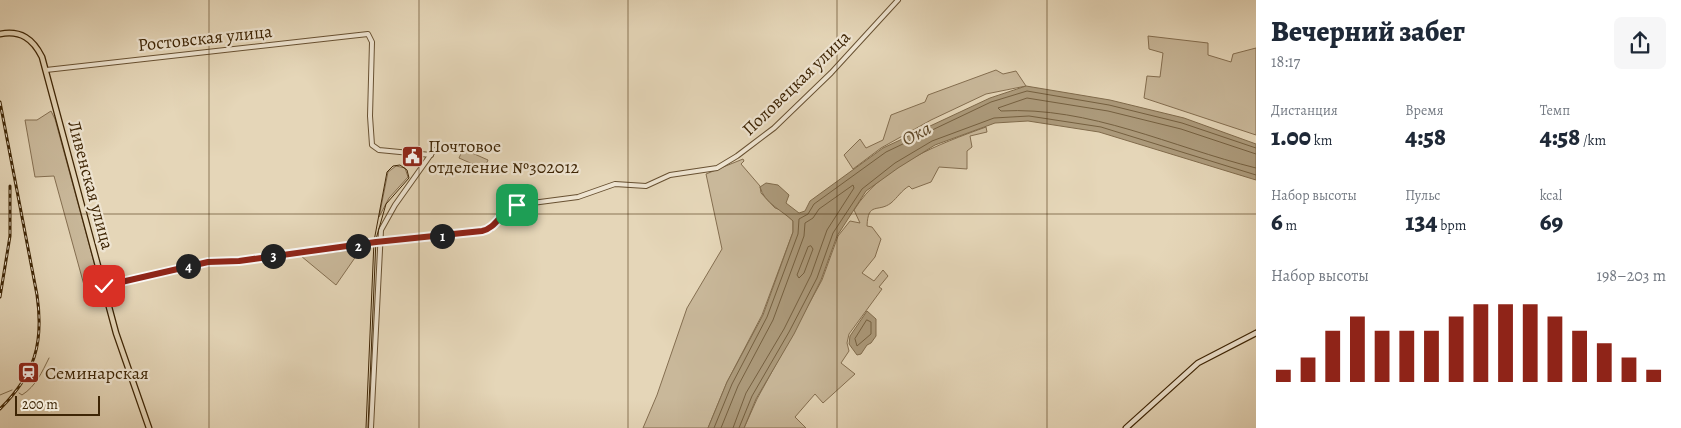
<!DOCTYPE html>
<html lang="ru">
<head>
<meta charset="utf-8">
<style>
	body { margin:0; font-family:Alegreya,serif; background:#f6f6f7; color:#1f2937; height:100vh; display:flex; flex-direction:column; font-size:19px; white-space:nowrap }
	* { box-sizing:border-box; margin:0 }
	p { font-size:16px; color:#747a83 }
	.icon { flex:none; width:28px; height:28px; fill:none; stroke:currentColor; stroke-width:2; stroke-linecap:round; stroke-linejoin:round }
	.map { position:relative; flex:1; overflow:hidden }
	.panel { display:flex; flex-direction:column; background:#fff; width:425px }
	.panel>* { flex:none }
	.scale { position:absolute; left:15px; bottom:12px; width:85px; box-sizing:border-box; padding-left:5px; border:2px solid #3e2505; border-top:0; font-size:14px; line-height:18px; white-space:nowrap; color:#3e2505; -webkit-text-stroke:4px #eee4d1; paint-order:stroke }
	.pin { position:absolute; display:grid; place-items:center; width:42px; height:42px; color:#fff; margin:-21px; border-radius:10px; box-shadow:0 2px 8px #0006 }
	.km { position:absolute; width:25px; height:25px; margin:-12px; border-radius:50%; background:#222; color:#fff; font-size:14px; line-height:25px; text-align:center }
	.round { display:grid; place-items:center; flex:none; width:52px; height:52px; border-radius:8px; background:#f6f6f7 }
	.head { display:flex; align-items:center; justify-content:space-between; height:85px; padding:0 15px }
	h1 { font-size:28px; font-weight:800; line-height:38px }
	.metrics { display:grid; grid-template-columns:repeat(3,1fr); gap:8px; height:85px; padding:5px 15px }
	.metrics div { display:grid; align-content:center }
	.metrics b { font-size:25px; font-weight:800 }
	.metrics small { font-size:14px; font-weight:400 }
	.metrics p { font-size:14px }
	.chart { height:140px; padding:10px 15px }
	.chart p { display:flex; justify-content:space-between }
	.chart svg { width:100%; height:90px; margin-top:5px; stroke:#8f2418; stroke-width:6 }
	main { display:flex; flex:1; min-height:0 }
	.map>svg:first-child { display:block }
	.green { fill:#c9b89a; stroke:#846e50 }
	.water { fill:#ac9a7b; stroke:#806b4c }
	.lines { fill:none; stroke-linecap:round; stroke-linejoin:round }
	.shore { stroke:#756040; stroke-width:1 }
	.stream { stroke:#806b4c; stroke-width:1 }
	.tertiary-casing { stroke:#685132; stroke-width:6 }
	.secondary-casing { stroke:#3e2505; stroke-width:7 }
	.primary-casing { stroke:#3e2505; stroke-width:7 }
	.tertiary { stroke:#eee4d1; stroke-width:4 }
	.secondary { stroke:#eee4d1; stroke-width:4.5 }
	.primary { stroke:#e5d6b8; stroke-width:4.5 }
	.tram { stroke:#3e2505; stroke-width:1 }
	.rail-casing { stroke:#3e2505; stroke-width:3 }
	.rail { stroke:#eee4d1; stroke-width:1; stroke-dasharray:4; stroke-linecap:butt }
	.route-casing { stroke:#fff; stroke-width:10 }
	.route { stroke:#8f2418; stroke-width:6 }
	.grid { fill:none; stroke:#3e2505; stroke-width:1; stroke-opacity:0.55 }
	.labels { text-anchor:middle; stroke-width:4.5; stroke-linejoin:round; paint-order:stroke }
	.street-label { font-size:18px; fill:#3e2505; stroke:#eee4d1 }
	.poi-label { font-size:18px; fill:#3e2505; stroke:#eee4d1; text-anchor:start }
	.water-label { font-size:19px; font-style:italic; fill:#5f4828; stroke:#eee4d1 }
</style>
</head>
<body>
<main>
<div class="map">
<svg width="1256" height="428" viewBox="0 0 1256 428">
	<rect width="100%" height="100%" fill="#e5d6b8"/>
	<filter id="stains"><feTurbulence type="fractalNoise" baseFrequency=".004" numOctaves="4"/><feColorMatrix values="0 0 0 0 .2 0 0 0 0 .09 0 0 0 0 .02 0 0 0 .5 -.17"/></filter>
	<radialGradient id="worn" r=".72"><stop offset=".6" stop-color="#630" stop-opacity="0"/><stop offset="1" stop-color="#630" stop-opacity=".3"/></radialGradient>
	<g class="green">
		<path d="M1148 36 1208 43V55L1231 62 1233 54 1256 48V135L1144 98 1147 76 1160 77 1163 53 1149 49Z"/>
		<path d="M996 70 1003 74 1016 71 1026 86 986 94 931 120 881 148 853 169 844 155 860 139 866 148 883 140 891 115 925 102 928 95Z"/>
		<path d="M51 111 55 119 99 281 84 285 54 176 35 177 25 120H37Z"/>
		<path d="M986 127 987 132 970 136 972 147 967 151V169L939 167 931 182 912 189 909 186C901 191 898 197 891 203 878 213 868 201 867 226L872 227 881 239 875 257 862 273 874 281 883 270 888 276 879 287 882 289 849 334 847 343 849 351 841 363 855 374 823 403 815 394 795 417 806 428H744L757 399 822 280 838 236 850 221 860 223 854 210C882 165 939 144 986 127Z"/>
		<path d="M463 149 488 160 484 169 459 158Z"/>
		<path d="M743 159 744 161 741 164 760 186 761 193 775 208 781 210 793 221V232L762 315 727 382 708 428H643L657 395 687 308 722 249 706 174Z"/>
		<path d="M396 166 405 168 408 177 389 198 379 217 388 172Z"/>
		<path d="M361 249 336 285 301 256Z"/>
	</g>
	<g class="water">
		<path d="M1026 86 1110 100 1184 118 1256 144V180L1099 132 1028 121 995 123 935 145 898 168 866 191 837 236 821 280 794 334 756 399 744 428H708L727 382 763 315 793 232V221C783 211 764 203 760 187L766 183 778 185 789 195 786 203 799 213 805 211 810 201 883 148 990 98Z"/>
		<path d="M867 311 876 319V336L871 343 867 345 861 354 857 355 849 344 850 336Z"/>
	</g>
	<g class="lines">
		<g class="shore">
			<path d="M1256 154 1181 129 1108 111 1027 98 998 108 1001 111C1090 106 1171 147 1256 168"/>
			<path d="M811 246 813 249 804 273 799 278 797 275 808 247Z"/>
			<path d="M867 320 871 322V334L857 346 855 339Z"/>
			<path d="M714 428 732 384 767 317 798 234 799 219 808 214 814 204 886 152 991 102 1027 91 1109 105 1182 123 1256 148"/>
			<path d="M721 428 738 386 773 320 804 236 805 223 813 218 819 209 853 185 854 188 827 230 811 275 784 329 746 393 733 428"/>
			<path d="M739 428 752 396 789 332 817 278 833 233 862 189 895 163 932 141 994 118 1029 116 1101 127 1256 175"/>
		</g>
		<g class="stream">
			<path d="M19 393 22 395C36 386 42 372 49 358"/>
			<path d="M0 395 12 390"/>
		</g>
		<defs>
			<g id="tertiary">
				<path d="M46 70 368 34 372 42 370 116 372 145 379 150 431 155"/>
				<path d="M104 286 208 263 239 261 375 242 482 231 491 229 507 209 517 205 578 197 615 184 646 186 670 175 717 168 737 156 774 128 831 73 898 0"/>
				<path d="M371 428 381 230 395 205 434 150"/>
			</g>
			<path id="secondary" d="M1126 428 1198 363 1256 333"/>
			<path id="primary" d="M0 34C21 30 33 39 42 57L116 333 149 428"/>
		</defs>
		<use href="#tertiary" class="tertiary-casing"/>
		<use href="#secondary" class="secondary-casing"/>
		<use href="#primary" class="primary-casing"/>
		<use href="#tertiary" class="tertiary"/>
		<use href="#secondary" class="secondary"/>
		<use href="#primary" class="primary"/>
		<path class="tram" d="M366 428 374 241 387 172 393 166 400 165 407 170 409 178 386 204 376 239 368 428"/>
		<defs>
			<g id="rail">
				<path d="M0 102 37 295C44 343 35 374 0 409"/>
				<path d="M0 297 10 236V186"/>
			</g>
		</defs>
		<use href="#rail" class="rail-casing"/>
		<use href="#rail" class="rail"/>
	</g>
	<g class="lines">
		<defs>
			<path id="route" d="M104 286 208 262 239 261 376 242 482 231C497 228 501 210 517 205"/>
		</defs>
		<use href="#route" class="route-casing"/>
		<use href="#route" class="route"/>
	</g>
	<path class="grid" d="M209 0V428M419 0V428M628 0V428M837 0V428M1047 0V428M0 214H1256"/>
	<defs>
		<symbol id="civic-square" viewBox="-11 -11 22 22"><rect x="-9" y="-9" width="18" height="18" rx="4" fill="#8f2418" stroke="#eee4d1"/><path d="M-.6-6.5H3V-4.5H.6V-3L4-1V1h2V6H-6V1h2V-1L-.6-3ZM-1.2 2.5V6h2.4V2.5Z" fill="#fff"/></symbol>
		<symbol id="station-square" viewBox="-11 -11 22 22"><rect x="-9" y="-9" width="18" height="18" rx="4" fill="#8f2418" stroke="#eee4d1"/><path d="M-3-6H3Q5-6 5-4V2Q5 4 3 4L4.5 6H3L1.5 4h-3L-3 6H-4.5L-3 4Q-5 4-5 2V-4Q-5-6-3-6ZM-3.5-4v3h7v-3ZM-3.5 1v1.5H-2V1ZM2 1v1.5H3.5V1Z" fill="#fff"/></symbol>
	</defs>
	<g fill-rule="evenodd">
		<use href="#civic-square" x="400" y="144" width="25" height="25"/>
		<use href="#station-square" x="16" y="360" width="25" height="25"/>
	</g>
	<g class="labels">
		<g class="street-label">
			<text transform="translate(205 38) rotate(-6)" y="6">Ростовская улица</text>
			<text transform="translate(796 83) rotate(-44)" y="6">Половецкая улица</text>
			<text transform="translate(91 185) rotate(75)" y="6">Ливенская улица</text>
		</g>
		<g class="poi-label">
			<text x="428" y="152">Почтовое<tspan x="428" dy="21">отделение №302012</tspan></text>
			<text x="45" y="379">Семинарская</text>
		</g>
		<g class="water-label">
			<text transform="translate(916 133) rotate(-28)" y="7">Ока</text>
		</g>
	</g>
	<rect width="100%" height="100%" filter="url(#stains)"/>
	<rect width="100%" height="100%" fill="url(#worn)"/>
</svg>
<div class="scale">200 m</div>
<div class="pin" style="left:517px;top:205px;background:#1e9e55"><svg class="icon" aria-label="arrive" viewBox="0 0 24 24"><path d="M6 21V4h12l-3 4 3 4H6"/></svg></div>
<div class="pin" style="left:104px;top:286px;background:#d93025"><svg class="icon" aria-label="check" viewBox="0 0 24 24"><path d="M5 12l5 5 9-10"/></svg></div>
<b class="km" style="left:442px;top:236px">1</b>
<b class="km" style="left:358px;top:246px">2</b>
<b class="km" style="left:273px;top:256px">3</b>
<b class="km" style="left:188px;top:266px">4</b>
</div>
<section class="panel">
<div class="head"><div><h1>Вечерний забег</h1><p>18:17</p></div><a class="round"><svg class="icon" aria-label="share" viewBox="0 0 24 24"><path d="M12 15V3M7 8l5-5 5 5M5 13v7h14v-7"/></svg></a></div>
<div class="metrics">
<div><p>Дистанция</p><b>1.00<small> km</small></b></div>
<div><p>Время</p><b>4:58</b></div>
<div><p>Темп</p><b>4:58<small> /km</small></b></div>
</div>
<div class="metrics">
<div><p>Набор высоты</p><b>6<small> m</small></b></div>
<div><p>Пульс</p><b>134<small> bpm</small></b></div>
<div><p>kcal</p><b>69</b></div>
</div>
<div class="chart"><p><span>Набор высоты</span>198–203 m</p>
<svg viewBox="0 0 160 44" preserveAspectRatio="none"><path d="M5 44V38M15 44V32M25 44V19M35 44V12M45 44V19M55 44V19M65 44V19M75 44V12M85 44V6M95 44V6M105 44V6M115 44V12M125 44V19M135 44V25M145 44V32M155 44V38"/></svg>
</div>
</section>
</main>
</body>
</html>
